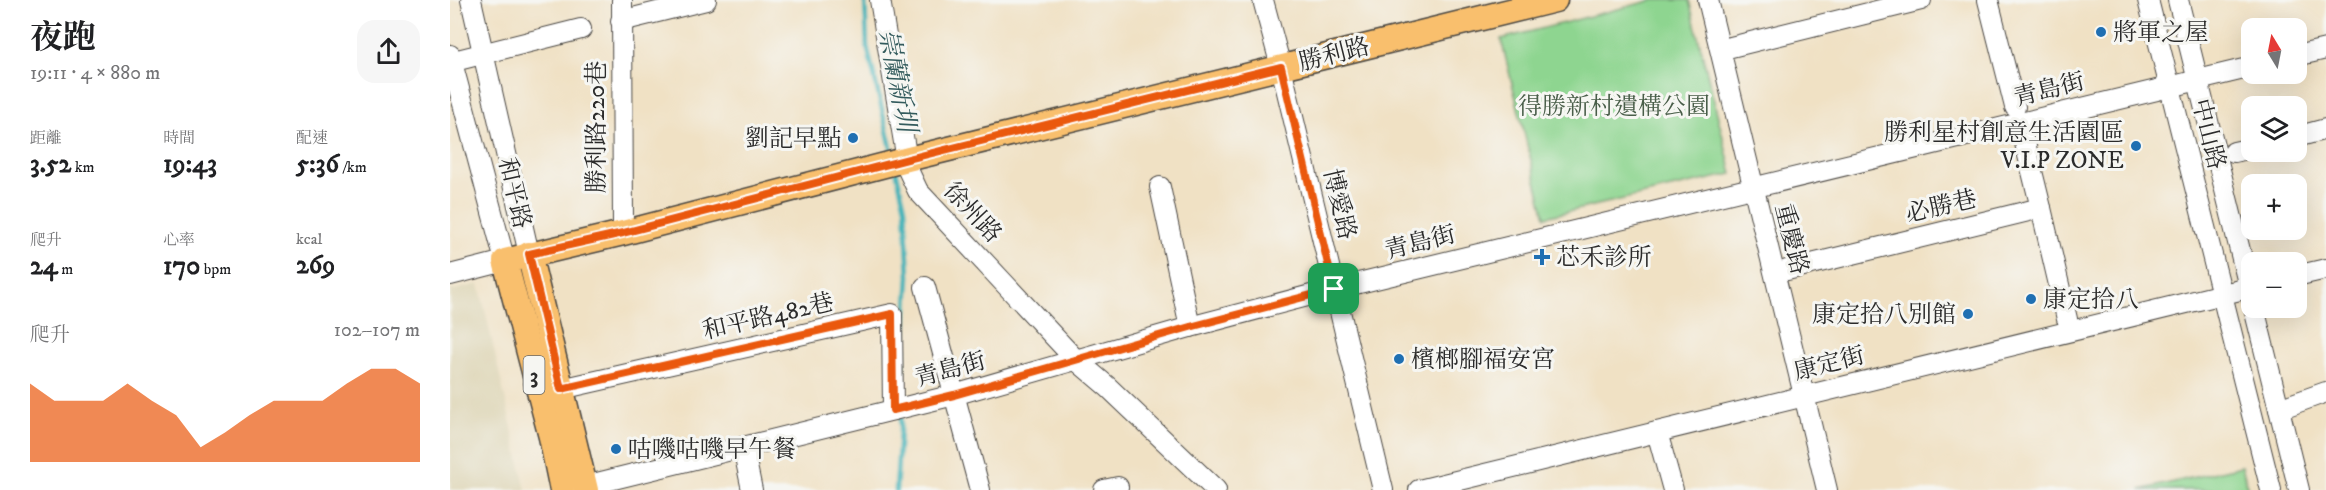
<!DOCTYPE html>
<html lang="zh-TW">
<head>
<meta charset="utf-8">
<style>
	body { margin:0; font-family:"IM FELL DW Pica","Noto Serif TC",serif; background:#f6f6f6; color:#202124; height:100vh; display:flex; flex-direction:column; font-size:22px; white-space:nowrap }
	* { box-sizing:border-box; margin:0 }
	p { font-size:20px; color:#757577 }
	.icon { flex:none; width:33px; height:33px; fill:none; stroke:currentColor; stroke-width:2; stroke-linecap:round; stroke-linejoin:round }
	.map { position:relative; flex:1; overflow:hidden }
	.sheet { display:flex; flex-direction:column; background:#fff; width:450px }
	.sheet>* { flex:none }
	.needle { width:39px; rotate:350deg }
	.fabs { position:absolute; left:1791px; top:18px; display:grid; gap:12px }
	.fabs a { display:grid; place-items:center; width:66px; height:66px; border-radius:12px; background:#fff; box-shadow:0 6px 24px #0002; font-size:30px }
	.pin { position:absolute; display:grid; place-items:center; width:51px; height:51px; color:#fff; margin:-26px; border-radius:12px; box-shadow:0 3px 9px #0006 }
	.round { display:grid; place-items:center; flex:none; width:63px; height:63px; border-radius:18px; background:#f6f6f6 }
	.overview { display:flex; align-items:center; justify-content:space-between; height:102px; padding:0 30px }
	h1 { font-size:33px; font-weight:700; line-height:45px }
	.metrics { display:grid; grid-template-columns:repeat(3,1fr); gap:9px; height:102px; padding:6px 30px }
	.metrics div { display:grid; align-content:center }
	.metrics b { font-size:26px; font-weight:700 }
	.metrics small { font-size:16px; font-weight:400 }
	.metrics p { font-size:16px }
	.chart { height:168px; padding:12px 30px }
	.chart p { display:flex; justify-content:space-between }
	.chart svg { width:100%; height:108px; margin-top:6px; fill:#ea580c; opacity:.7 }
	main { display:flex; flex:1; min-height:0 }
	.map>svg:first-child { display:block }
	.built { fill:#ddd4b4 }
	.green { fill:#8ed590; stroke:#5c805e; stroke-width:1.5 }
	.lines { fill:none; stroke-linecap:round; stroke-linejoin:round }
	.stream { stroke:#42b3b9; stroke-width:4.5 }
	.minor-casing { stroke:#494642; stroke-width:22 }
	.major-casing { stroke:#494642; stroke-width:27 }
	.minor { stroke:#fff; stroke-width:20 }
	.major { stroke:#f9bf6d; stroke-width:24 }
	.route-casing { stroke:#fff; stroke-width:12 }
	.route { stroke:#ea580c; stroke-width:8 }
	.poi-dot { fill:#1f6fb2; stroke:#f6f6f2; stroke-width:2 }
	.labels { text-anchor:middle; stroke-width:6; stroke-linejoin:round; paint-order:stroke }
	.shield { fill:#f6f6f2; stroke:#686867; stroke-width:1.5 }
	.shield-label { font-size:22px; font-weight:bold; fill:#2b2b2b }
	.poi-label { font-size:24px; fill:#2b2b2b; stroke:#f6f6f2; text-anchor:start }
	.street-label { font-size:24px; fill:#2b2b2b; stroke:#f6f6f2 }
	.park-label { font-size:24px; fill:#495e49; stroke:#f6f6f2 }
	.water-label { font-size:26px; font-style:italic; fill:#335b5d; stroke:#f6f6f2 }
</style>
</head>
<body>
<main>
<section class="sheet">
<div class="overview"><div><h1>夜跑</h1><p>19:11 · 4 × 880 m</p></div><a class="round"><svg class="icon" aria-label="share" viewBox="0 0 24 24"><path d="M12 15V3M7 8l5-5 5 5M5 13v7h14v-7"/></svg></a></div>
<div class="metrics">
<div><p>距離</p><b>3.52<small> km</small></b></div>
<div><p>時間</p><b>19:43</b></div>
<div><p>配速</p><b>5:36<small> /km</small></b></div>
</div>
<div class="metrics">
<div><p>爬升</p><b>24<small> m</small></b></div>
<div><p>心率</p><b>170<small> bpm</small></b></div>
<div><p>kcal</p><b>269</b></div>
</div>
<div class="chart"><p><span>爬升</span>102–107 m</p>
<svg viewBox="0 0 160 44" preserveAspectRatio="none"><path d="M0 44V12L10 19L20 19L30 19L40 12L50 19L60 25L70 38L80 32L90 25L100 19L110 19L120 19L130 12L140 6L150 6L160 12V44z"/></svg>
</div>
</section>
<div class="map">
<svg width="1876" height="490" viewBox="0 0 1876 490">
	<rect width="100%" height="100%" fill="#f6f6f2"/>
	<filter id="ink" filterUnits="userSpaceOnUse"><feTurbulence type="fractalNoise" baseFrequency=".0167" numOctaves="2"/><feDisplacementMap in="SourceGraphic" scale="12" xChannelSelector="R" yChannelSelector="G"/><feConvolveMatrix kernelMatrix="1 2 1 2 8 2 1 2 1" color-interpolation-filters="sRGB"/></filter>
	<filter id="wash" filterUnits="userSpaceOnUse"><feTurbulence type="fractalNoise" baseFrequency=".008" numOctaves="4" result="noise"/><feDisplacementMap in="SourceGraphic" scale="24" xChannelSelector="R" yChannelSelector="G"/><feGaussianBlur stdDeviation="1.35" result="paint"/><feColorMatrix in="noise" values="0 0 0 0 0 0 0 0 0 0 0 0 0 0 0 0 0 1.4 0 .05"/><feComposite in="paint" operator="in"/></filter>
	<g filter="url(#wash)">
		<rect width="100%" height="100%" fill="#f0e1c4"/>
		<path class="built" d="M29 284 66 446 76 490H0V291Z"/>
		<g class="green">
			<path d="M1203 0H1239L1282 174 1095 217 1051 39Z"/>
			<path d="M1792 466 1798 490H1690Z"/>
		</g>
		<g class="lines">
			<g class="stream">
				<path d="M415 0 417 46 443 156"/>
				<path d="M446 170 455 208 459 276 452 385"/>
				<path d="M446 490 451 415"/>
			</g>
		</g>
	</g>
	<g filter="url(#ink)">
		<g class="lines">
			<defs>
				<g id="minor">
					<path d="M21 0 79 254"/>
					<path d="M172 0 173 233"/>
					<path d="M430 0 459 172 468 191 625 359 658 387 766 490"/>
					<path d="M813 0 831 67 933 490"/>
					<path d="M1258 0 1377 490"/>
					<path d="M1538 0 1565 107"/>
					<path d="M1698 0 1821 490"/>
					<path d="M1728 0 1802 299"/>
					<path d="M171 21 256 0"/>
					<path d="M1281 47 1471 0"/>
					<path d="M0 55 55 261 0 275"/>
					<path d="M1846 56 1876 49"/>
					<path d="M0 62 131 29"/>
					<path d="M1846 137 1876 129"/>
					<path d="M1784 152 1802 148"/>
					<path d="M710 187 740 327"/>
					<path d="M1591 208 1617 319"/>
					<path d="M1337 270 1591 208 1575 143"/>
					<path d="M1846 276 1876 269"/>
					<path d="M475 287 530 490"/>
					<path d="M1804 308 1849 490"/>
					<path d="M111 389 442 314 443 410"/>
					<path d="M1829 409 1876 392"/>
					<path d="M1207 432 1223 490"/>
					<path d="M293 447 302 490"/>
					<path d="M123 489 504 395 740 327 884 289 1802 67"/>
					<path d="M654 490 668 487"/>
					<path d="M969 490 1802 287"/>
				</g>
				<g id="major">
					<path d="M79 254 136 490"/>
					<path d="M112 490 101 437 55 261 173 233 458 159 1105 0"/>
				</g>
			</defs>
			<use href="#minor" class="minor-casing"/>
			<use href="#major" class="major-casing"/>
			<use href="#minor" class="minor"/>
			<use href="#major" class="major"/>
		</g>
	</g>
	<g class="lines" filter="url(#ink)">
		<defs>
			<path id="route" d="M831 67 884 289 740 327 504 395 443 410 442 314 111 389 79 254 173 233 458 159Z"/>
		</defs>
		<use href="#route" class="route-casing"/>
		<use href="#route" class="route"/>
	</g>
	<g class="poi-dot">
		<circle cx="1651" cy="32" r="6"/>
		<circle cx="403" cy="138" r="6"/>
		<circle cx="1686" cy="146" r="6"/>
		<path d="M1089 248h6v6h6v6h-6v6h-6v-6h-6v-6h6z"/>
		<circle cx="1581" cy="299" r="6"/>
		<circle cx="1518" cy="314" r="6"/>
		<circle cx="949" cy="359" r="6"/>
		<circle cx="166" cy="449" r="6"/>
	</g>
	<g class="labels">
		<rect class="shield" x="73.5" y="356" width="21" height="38" rx="4.5"/>
		<g class="shield-label">
			<text x="84" y="383">3</text>
		</g>
		<g class="poi-label">
			<text x="1663" y="40">將軍之屋</text>
			<text x="1674" y="140" text-anchor="end">勝利星村創意生活園區<tspan x="1674" dy="28">V.I.P ZONE</tspan></text>
			<text x="391" y="146" text-anchor="end">劉記早點</text>
			<text x="1106" y="265">芯禾診所</text>
			<text x="1593" y="307">康定拾八</text>
			<text x="1506" y="322" text-anchor="end">康定拾八別館</text>
			<text x="961" y="367">檳榔腳福安宮</text>
			<text x="178" y="457">咕嘰咕嘰早午餐</text>
		</g>
		<g class="street-label">
			<text transform="translate(884 54) rotate(-14)" y="8">勝利路</text>
			<text transform="translate(1599 89) rotate(-14)" y="8">青島街</text>
			<text transform="translate(146 127) rotate(-90)" y="8">勝利路220巷</text>
			<text transform="translate(1759 134) rotate(76)" y="8">中山路</text>
			<text transform="translate(65 193) rotate(77)" y="8">和平路</text>
			<text transform="translate(890 204) rotate(77)" y="8">博愛路</text>
			<text transform="translate(1491 206) rotate(-13)" y="8">必勝巷</text>
			<text transform="translate(523 212) rotate(47)" y="8">徐州路</text>
			<text transform="translate(1342 239) rotate(76)" y="8">重慶路</text>
			<text transform="translate(970 242) rotate(-14)" y="8">青島街</text>
			<text transform="translate(318 316) rotate(-13)" y="8">和平路482巷</text>
			<text transform="translate(1379 363) rotate(-14)" y="8">康定街</text>
			<text transform="translate(500 369) rotate(-15)" y="8">青島街</text>
		</g>
		<g class="park-label">
			<text x="1164" y="114">得勝新村遺構公園</text>
		</g>
		<g class="water-label">
			<text transform="translate(448 80) rotate(79)" y="9">崇蘭新圳</text>
		</g>
	</g>
</svg>
<div class="fabs">
<a><svg class="needle" viewBox="-14 -14 28 28"><path d="M0-13l5 13h-10z" fill="#e53935"/><path d="M0 13l5-13h-10z" fill="#757577"/></svg></a>
<a><svg class="icon" aria-label="layers" viewBox="0 0 24 24"><path d="M12 4l9 5-9 5-9-5zM3 14l9 5 9-5"/></svg></a>
<a>+</a>
<a>−</a>
</div>
<div class="pin" style="left:884px;top:289px;background:#1e9e55"><svg class="icon" aria-label="arrive" viewBox="0 0 24 24"><path d="M6 21V4h12l-3 4 3 4H6"/></svg></div>
</div>
</main>
</body>
</html>
